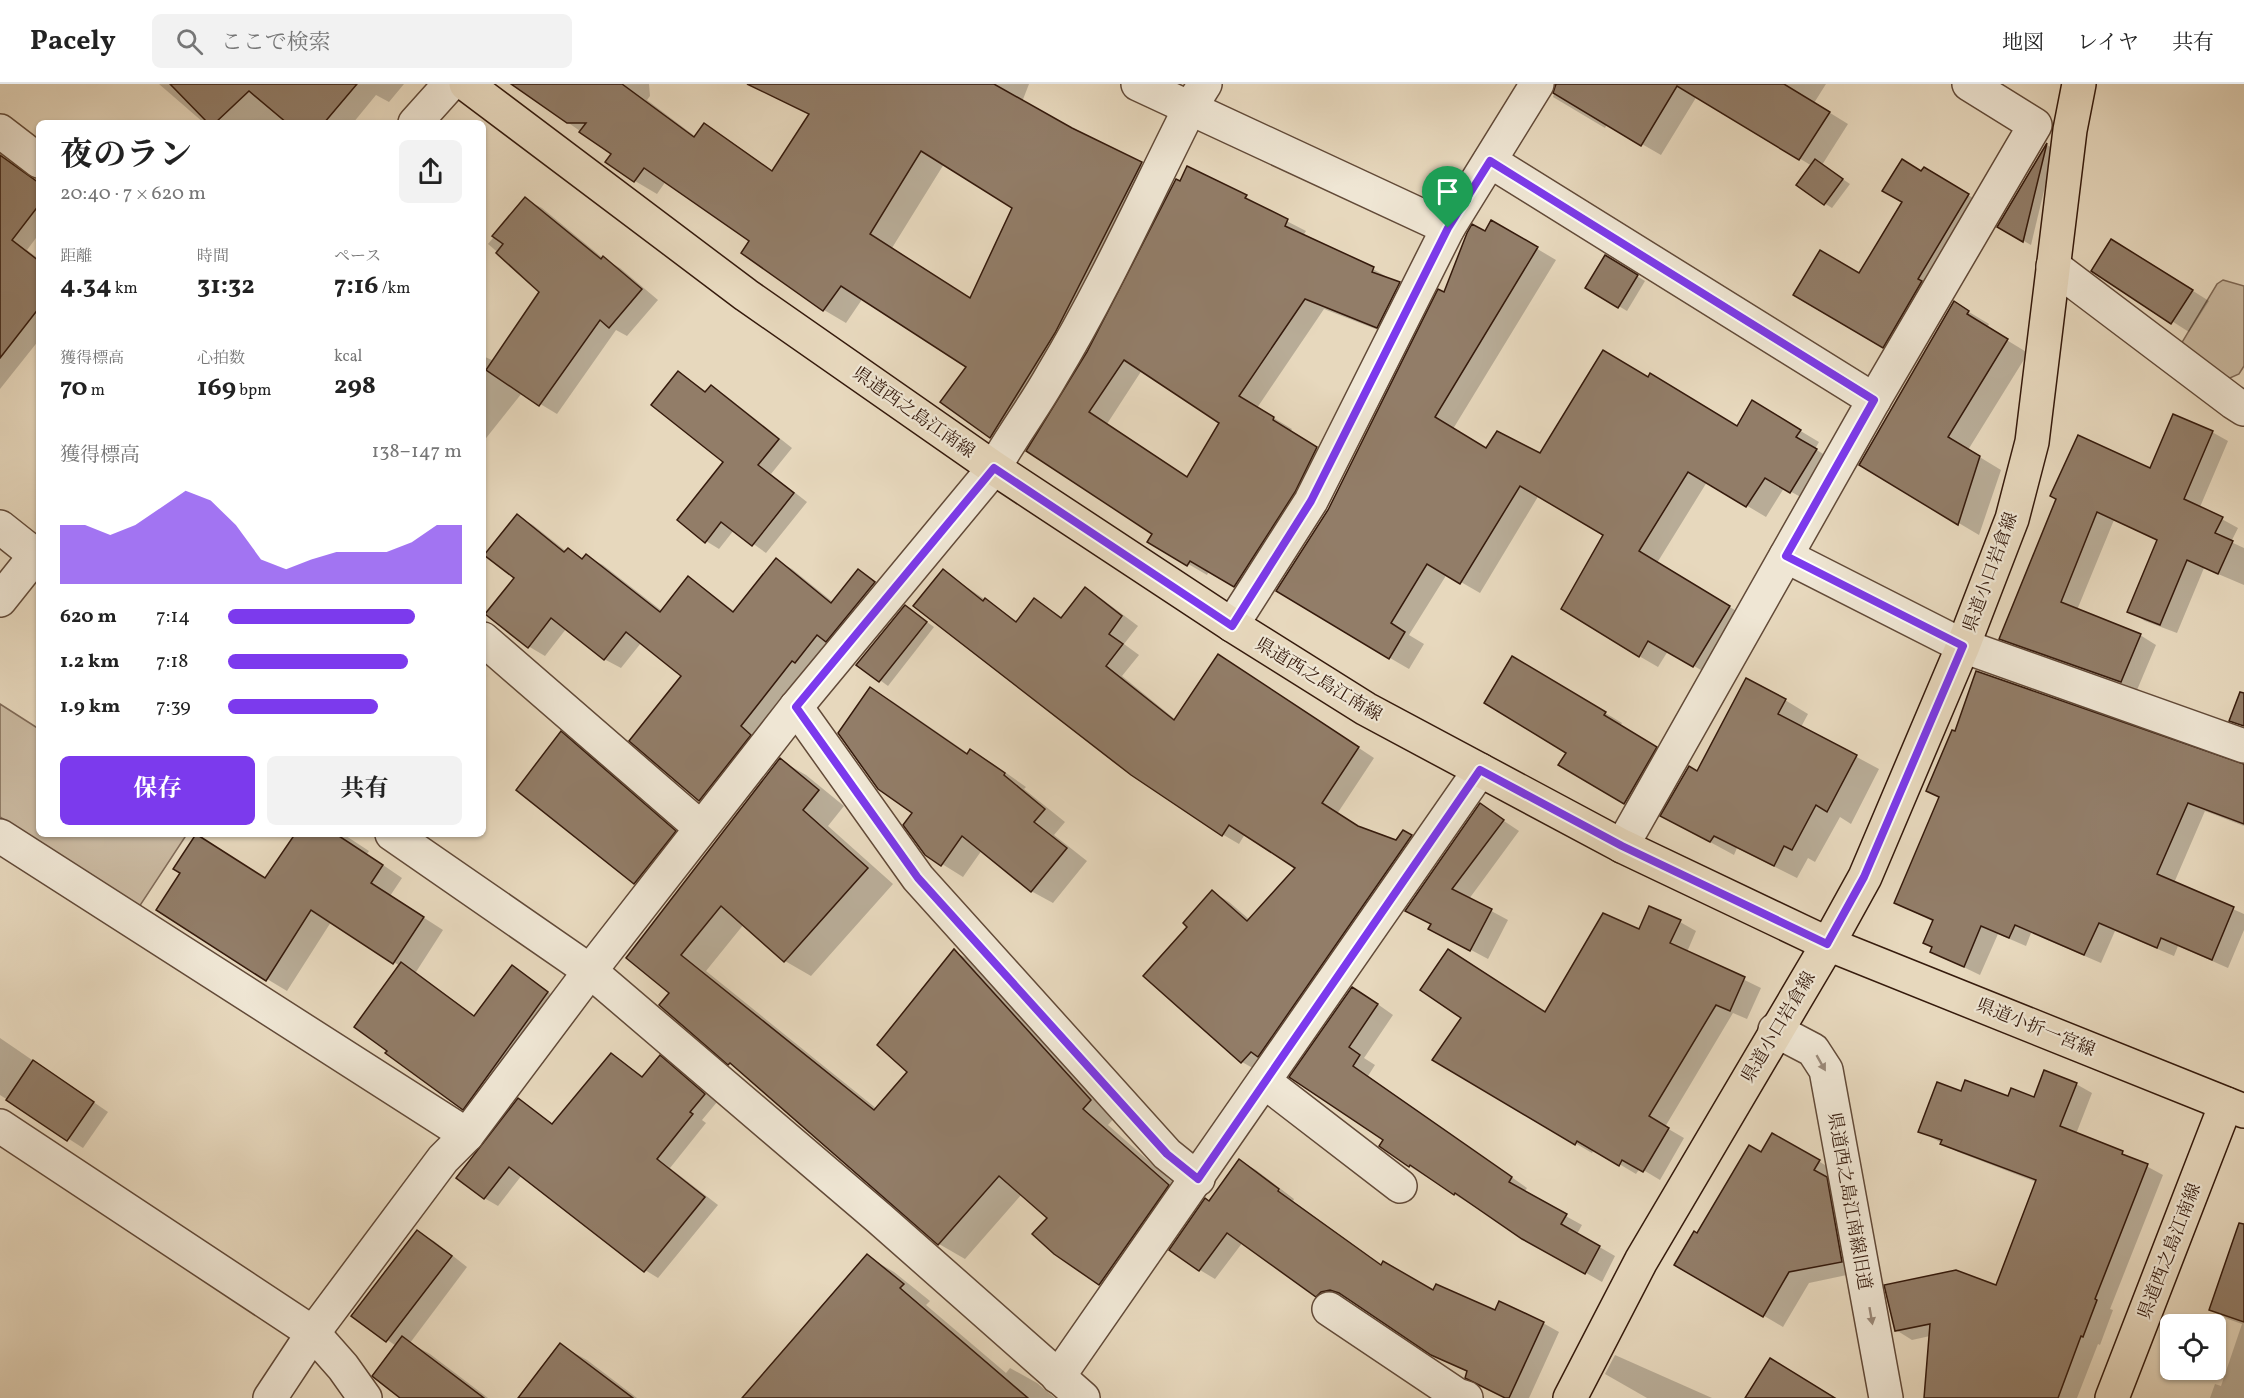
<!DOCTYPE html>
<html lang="ja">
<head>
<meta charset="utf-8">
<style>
	body { margin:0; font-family:Vollkorn,"Noto Serif JP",serif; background:#f2f2f2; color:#222; height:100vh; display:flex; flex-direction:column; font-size:22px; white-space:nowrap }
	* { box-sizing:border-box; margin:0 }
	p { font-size:20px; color:#767676 }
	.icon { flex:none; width:33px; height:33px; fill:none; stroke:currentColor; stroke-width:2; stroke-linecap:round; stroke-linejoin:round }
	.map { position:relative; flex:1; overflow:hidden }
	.drawer { position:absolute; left:36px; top:36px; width:450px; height:717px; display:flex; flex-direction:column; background:#fff; border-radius:9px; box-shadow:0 2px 4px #0004 }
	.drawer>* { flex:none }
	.controls { position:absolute; left:2160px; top:1230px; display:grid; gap:12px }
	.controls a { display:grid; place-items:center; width:66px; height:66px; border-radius:9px; background:#fff; box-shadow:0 2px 4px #0004; font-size:30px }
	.pin { position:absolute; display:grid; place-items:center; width:51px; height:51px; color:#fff; margin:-62px -26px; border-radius:50% 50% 50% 0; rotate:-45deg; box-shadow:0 0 6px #0007 }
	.pin .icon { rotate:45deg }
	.round { display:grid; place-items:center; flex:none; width:63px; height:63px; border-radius:9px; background:#f2f2f2 }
	.summary { display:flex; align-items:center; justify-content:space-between; height:102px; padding:0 24px }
	h1 { font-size:33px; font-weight:700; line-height:45px }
	.figures { display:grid; grid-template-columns:repeat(3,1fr); gap:9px; height:102px; padding:6px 24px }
	.figures div { display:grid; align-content:center }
	.figures b { font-size:26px; font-weight:700 }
	.figures small { font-size:16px; font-weight:400 }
	.figures p { font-size:16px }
	.chart { height:168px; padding:12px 24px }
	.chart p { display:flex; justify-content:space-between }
	.chart svg { width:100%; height:108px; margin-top:6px; fill:#7c3aed; opacity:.7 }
	.primary-button { display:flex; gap:12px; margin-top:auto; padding:12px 24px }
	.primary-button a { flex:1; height:69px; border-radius:9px; background:#7c3aed; color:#fff; font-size:24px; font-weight:700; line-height:69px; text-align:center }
	.primary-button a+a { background:#f2f2f2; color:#222 }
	ul { padding:0 24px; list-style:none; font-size:20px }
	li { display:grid; grid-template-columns:96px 72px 1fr; align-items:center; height:45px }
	li i { height:15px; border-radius:8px; background:#7c3aed }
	header { display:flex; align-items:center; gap:36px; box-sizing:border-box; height:84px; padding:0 30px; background:#fff; border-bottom:2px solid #e0e0e0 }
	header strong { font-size:28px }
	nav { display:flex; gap:33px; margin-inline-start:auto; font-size:21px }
	.search { width:420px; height:54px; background:#f2f2f2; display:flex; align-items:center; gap:15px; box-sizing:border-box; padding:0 21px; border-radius:9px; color:#767676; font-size:22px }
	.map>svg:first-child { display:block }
	.green { fill:#c9b89f; stroke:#7f6956; stroke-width:1.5 }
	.shadow { fill:#0003; fill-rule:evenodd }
	.building { fill:#927d68; stroke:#351a0c; stroke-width:1.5; fill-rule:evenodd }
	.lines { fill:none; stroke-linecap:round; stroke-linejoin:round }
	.minor-casing { stroke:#624a38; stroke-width:36 }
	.major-casing { stroke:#351a0c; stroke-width:36 }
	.minor { stroke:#efe6d4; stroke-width:33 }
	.major { stroke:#e7d8bd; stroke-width:33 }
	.oneway { fill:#9b8a7a }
	.route-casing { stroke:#fff; stroke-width:12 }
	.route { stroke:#7c3aed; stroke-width:8 }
	.labels { text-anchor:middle; stroke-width:4.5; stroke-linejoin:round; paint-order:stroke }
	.street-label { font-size:18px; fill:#351a0c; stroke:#efe6d4 }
</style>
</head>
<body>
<header>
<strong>Pacely</strong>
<div class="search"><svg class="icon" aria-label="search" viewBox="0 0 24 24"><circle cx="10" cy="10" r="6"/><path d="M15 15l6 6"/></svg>ここで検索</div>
<nav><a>地図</a><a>レイヤ</a><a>共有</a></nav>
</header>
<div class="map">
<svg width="2244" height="1314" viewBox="0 0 2244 1314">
	<rect width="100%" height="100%" fill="#e7d8bd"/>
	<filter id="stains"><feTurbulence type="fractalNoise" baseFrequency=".00333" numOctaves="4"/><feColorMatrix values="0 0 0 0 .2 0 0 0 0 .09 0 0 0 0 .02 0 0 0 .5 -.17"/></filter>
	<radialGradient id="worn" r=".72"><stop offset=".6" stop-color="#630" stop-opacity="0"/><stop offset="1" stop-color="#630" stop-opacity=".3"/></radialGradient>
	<g class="green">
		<path d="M2223 196 2244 202V282L2239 290 2230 294 2210 287 2181 260 2217 200Z"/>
		<path d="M0 620 39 645V750H187L139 823 0 733Z"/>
	</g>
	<g class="shadow">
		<path d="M159 0H404L389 18 376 11 353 39H204Z"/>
		<path d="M524 0H649L650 12 647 16 696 53 704 41 726 54 774 88 810 31 772 11 768 0H1029L1022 18 1164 93 1013 366 991 353 942 318 968 282 863 214 846 239 824 226 751 157 666 97 657 110 635 97 613 70 530 12ZM944 80 1014 123 971 215 892 164Z"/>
		<path d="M1557 0H1826L1814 19 1848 40 1822 81 1850 100 1832 124 1824 119 1812 82 1697 12 1661 71 1607 40 1605 44 1553 13Z"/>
		<path d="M2047 61 2054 65 2031 161 1999 143Z"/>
		<path d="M7 78 39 99V150L27 166 39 175V256L0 305V87Z"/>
		<path d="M1924 85 1985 121 1899 272 1795 210 1860 191Z"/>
		<path d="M1246 113 1264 123 1263 125 1306 147 1303 152 1373 185 1417 210 1396 253 1324 225 1257 324 1292 345 1290 348 1335 375 1253 513 1209 487 1207 491 1149 457 1154 450 1028 366ZM1142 286 1221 339 1188 394 1107 340Z"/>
		<path d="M525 115 542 124 604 175 620 184 658 216 627 252 616 246 557 330 522 309 483 358V272L494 277 541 208 522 189 488 160Z"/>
		<path d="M1492 138 1556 176 1453 345 1487 366 1540 371 1737 344 1772 330 1819 358 1815 365 1835 377 1810 418 1784 404 1766 433 1707 398 1657 479 1748 534 1713 593 1668 567 1658 583 1639 572 1605 451 1539 411 1480 509 1447 490 1409 551 1424 560 1409 585 1390 574 1329 426 1445 210Z"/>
		<path d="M2128 166 2209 217 2189 248 2093 187Z"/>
		<path d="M1606 173 1645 197 1627 227 1587 203Z"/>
		<path d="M1954 219 1989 240 1987 244 2028 269 1968 366 2001 386 1979 451 1861 381Z"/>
		<path d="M679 289 707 308 711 303 725 311 792 364 771 390 807 418 766 469 734 446 719 465 706 457 725 377Z"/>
		<path d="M2212 348 2228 357 2200 423 2238 444 2231 458 2244 464V501L2204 484 2177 549 2145 537 2129 527 2158 457 2114 436 2077 526 2140 551 2156 561 2137 606 2017 563 2000 554 2058 415 2151 386Z"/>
		<path d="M517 432 533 441 567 468 568 466 584 475 586 472 603 481 662 527 688 494 704 504 735 528 776 476 792 485 834 519 859 487 891 508 716 725 700 716 683 592 641 559 621 584 604 575 566 545 545 572 528 562 516 494Z"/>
		<path d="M943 487 1018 538 1035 516 1063 534 1086 505 1102 515 1138 542 1124 560 1139 571 1122 592 1176 636 1235 582 1374 674 1337 730 1362 745 1397 758 1404 748 1427 762 1258 987 1242 978 1213 808 1229 818 1250 836 1297 784 1245 750 1239 760 1222 750Z"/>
		<path d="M913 528 934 543 888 602 858 580Z"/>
		<path d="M1529 583 1622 639 1620 642 1672 673 1641 728 1561 680 1568 668Z"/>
		<path d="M871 605 892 617 969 670 971 667 992 679 1026 703 1024 705 1065 738 1054 751 1087 777 1053 819 1031 807 982 766 963 793 926 770 915 728Z"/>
		<path d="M1785 616 1808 630 1801 643 1879 685 1851 740 1840 733 1815 778 1808 774 1797 794 1737 764 1734 771 1686 745 1698 689Z"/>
		<path d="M561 649 577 658 690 757 651 807 635 798Z"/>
		<path d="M780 676 806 691 844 722 828 742 893 800 811 892 785 877 744 840 706 887 877 1025 909 988 954 867 980 882 1116 1032 1108 1041 1194 1117 1126 1214 1100 1199 1055 1168 1049 1134 1022 1110 965 1175 939 1160 740 986 729 979 671 909 628 873Z"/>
		<path d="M2244 682V742L2205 727 2174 799 2244 830V846L2228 884 2178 862 2174 872 2115 847 2101 879 2031 849 2026 862 1998 850 1980 891 1932 868 1934 838 1895 819Z"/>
		<path d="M1480 721 1519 747 1469 815 1508 836 1488 875 1430 844Z"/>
		<path d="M296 750H343L369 767 367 770 402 794 390 812 443 846 416 888 476 933 512 883 564 919 480 1034 463 1024 400 882 331 838 287 907 267 895 266 795Z"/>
		<path d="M1680 838 1696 847 1687 868 1761 904 1747 935 1733 929 1665 1043 1684 1054 1660 1096 1640 1084 1636 1090 1594 1065 1592 1069 1434 976 1546 929 1640 847Z"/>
		<path d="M1369 914 1393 931 1364 974 1375 981 1368 992 1527 1104 1524 1109 1582 1141 1577 1150 1615 1172 1602 1198 1523 1153 1409 1082 1385 1056 1291 993Z"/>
		<path d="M0 954 108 1028 83 1064 0 1011Z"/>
		<path d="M612 971 644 993 660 973 673 981 717 1018 702 1036 706 1039 670 1084 718 1121 658 1194 645 1186 522 1091 498 1122 484 1114 519 1016 554 1041Z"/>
		<path d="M2076 1000 2092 1009 2076 1050 2122 1069 2163 1091 2110 1225 2113 1226 2100 1261 2098 1260 2077 1314H1925L1930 1252 1912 1256 1896 1246 1997 1203 2036 1098 1958 1068 1920 1047 1962 1009 2034 1015Z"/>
		<path d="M1773 1051 1839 1089 1861 1188 1809 1199 1783 1243 1676 1180 1762 1070Z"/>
		<path d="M1240 1077 1256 1086 1294 1115 1293 1117 1382 1182 1434 1208 1496 1228 1543 1239 1559 1248 1529 1314H1506L1468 1288 1432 1270 1352 1216 1347 1215 1338 1216 1332 1221 1316 1211 1243 1158 1215 1195 1200 1186 1210 1118Z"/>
		<path d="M417 1148 434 1157 467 1183 410 1259 430 1270 488 1314H402L396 1262 353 1231Z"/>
		<path d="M2244 1167V1314H2210L2215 1300 2221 1302 2242 1240 2228 1235 2210 1225Z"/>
		<path d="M867 1172 894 1188 930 1217 926 1221 1006 1289 1010 1284 1037 1299 1055 1314H744Z"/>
		<path d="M560 1261 587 1276 637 1314H520Z"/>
		<path d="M1615 1271 1712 1314H1647L1605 1290Z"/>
	</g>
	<g class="building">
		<path d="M170 0H357L324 39H287L249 7 215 39H208Z"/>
		<path d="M511 0H622L694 53 704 39 772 87 809 30 747 0H994L1072 44 1142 78 1055 249 990 354 940 318 966 283 841 202 823 227 741 169 749 157 644 84 634 98 605 78 611 70 579 48 586 39H567ZM921 67 1012 124 970 214 870 150Z"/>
		<path d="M1556 0H1784L1830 28 1799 76 1677 2 1641 62 1553 9Z"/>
		<path d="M2047 59 2023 158 1997 143Z"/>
		<path d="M0 71 39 99V121L12 156 39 177V224L0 274Z"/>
		<path d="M1815 75 1843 95 1824 121 1796 101Z"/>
		<path d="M1902 75 1921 87 1924 83 1969 110 1918 195 1922 197 1883 264 1793 211 1820 166 1859 189 1902 118 1882 107Z"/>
		<path d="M1187 82 1247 111 1245 114 1288 135 1285 142 1374 183 1372 188 1400 198 1377 244 1305 215 1239 312 1274 333 1273 336 1317 363 1295 408 1234 503 1190 477 1187 482 1147 458 1152 450 1026 367 1087 268 1176 95 1180 97ZM1124 276 1219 339 1187 393 1089 328Z"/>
		<path d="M525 113 601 175 603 172 642 205 609 244 600 236 539 322 486 286 539 208 496 169 503 160 492 152Z"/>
		<path d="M1491 136 1538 163 1435 333 1486 364 1497 347 1540 369 1603 266 1648 293 1650 289 1737 342 1752 316 1801 346 1796 353 1817 365 1790 409 1765 394 1746 423 1688 388 1639 467 1730 522 1693 583 1648 557 1639 573 1561 525 1603 451 1520 402 1460 500 1427 480 1391 539 1405 548 1389 575 1276 507 1328 426 1438 205 1444 208 1467 149 1472 140 1485 147Z"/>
		<path d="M2111 155 2193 206 2171 240 2091 187Z"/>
		<path d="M1605 171 1638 191 1618 224 1585 204Z"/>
		<path d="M1954 217 1969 227 1967 230 2008 255 1948 353 1980 372 1958 441 1859 381Z"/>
		<path d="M678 287 705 308 711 301 779 355 758 381 794 409 752 462 721 438 705 459 677 436 723 378 651 321Z"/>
		<path d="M2173 330 2213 347 2184 415 2223 433 2215 449 2233 457 2218 490 2187 476 2160 541 2127 528 2157 456 2097 428 2061 518 2141 550 2121 598 1999 555 2056 415 2050 412 2078 351 2150 384Z"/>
		<path d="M517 430 564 468 568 464 582 475 586 470 660 528 688 492 733 528 776 474 831 519 858 485 875 498 826 558 817 551 795 579 792 577 741 642 751 651 699 717 629 657 681 592 626 548 604 576 551 534 528 564 485 530 514 494 484 471Z"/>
		<path d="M943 485 983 517 985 514 1016 538 1034 514 1061 534 1085 503 1122 532 1109 550 1123 560 1106 582 1174 636 1218 570 1359 663 1322 719 1358 742 1396 756 1403 746 1412 751 1258 973 1251 968 1241 979 1143 892 1187 843 1183 839 1212 806 1247 837 1295 784 1229 741 1222 752 1131 691 913 522Z"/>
		<path d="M905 521 927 538 879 598 856 581Z"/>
		<path d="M1512 572 1606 628 1604 631 1657 663 1624 720 1558 681 1566 669 1484 619Z"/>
		<path d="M1976 587 2244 680V740L2188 719 2157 790 2234 823 2212 876 2161 854 2157 864 2099 839 2084 871 2015 841 2009 854 1981 842 1964 883 1930 868 1932 863 1923 859 1933 836 1894 819 1939 713 1926 707 1952 646 1955 647Z"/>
		<path d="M1746 594 1786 615 1778 630 1857 671 1827 728 1816 721 1792 766 1784 762 1774 782 1714 752 1710 758 1660 732 1689 682 1697 687Z"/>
		<path d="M870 603 967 670 970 665 1005 689 1004 691 1045 725 1034 738 1067 764 1031 808 962 752 941 782 925 771 903 741 912 729 878 705 838 649Z"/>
		<path d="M2240 608 2244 609V642L2229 637Z"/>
		<path d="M561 647 676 747 634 800 516 706Z"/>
		<path d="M780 674 819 706 803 726 868 784 784 878 721 822 681 871 874 1026 907 988 877 961 954 865 1091 1016 1083 1025 1169 1101 1099 1201 1054 1170 1032 1150 1047 1134 999 1092 938 1161 730 979 728 981 659 921 669 909 626 874Z"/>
		<path d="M1480 719 1504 736 1452 805 1492 825 1470 867 1428 845 1431 840 1405 827Z"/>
		<path d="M196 750 265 794 295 750H336L383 781 371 799 424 833 393 880 311 826 266 897 156 826 180 789 173 785Z"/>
		<path d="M1649 822 1681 836 1670 859 1745 893 1730 927 1716 921 1649 1032 1669 1044 1643 1088 1622 1076 1619 1082 1577 1057 1575 1061 1432 976 1461 934 1420 906 1448 865 1545 928 1603 829 1639 845Z"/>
		<path d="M401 878 474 932 512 881 548 908 463 1026 385 969 387 967 354 943Z"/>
		<path d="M1352 903 1378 920 1349 963 1360 971 1353 982 1512 1093 1509 1098 1567 1130 1561 1140 1600 1162 1585 1190 1522 1155 1455 1109 1454 1111 1410 1081 1409 1083 1379 1062 1383 1056 1289 993Z"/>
		<path d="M611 969 642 993 660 971 705 1010 690 1028 693 1030 657 1075 705 1113 644 1188 509 1083 484 1115 456 1094 518 1014 552 1040Z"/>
		<path d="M33 976 94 1018 67 1057 6 1016Z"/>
		<path d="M2044 986 2077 999 2060 1042 2123 1067 2122 1070 2148 1080 2095 1215 2097 1216 2083 1253 2081 1252 2058 1314H1924L1930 1240 1895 1247 1884 1201 1956 1186 1996 1201 2036 1096 1940 1060 1942 1056 1918 1048 1937 998 1961 1007 1965 996 2008 1012 2011 1004 2034 1013Z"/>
		<path d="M1772 1049 1820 1076 1814 1086 1827 1093 1842 1178 1789 1188 1763 1233 1674 1181 1694 1147 1697 1149 1749 1061 1761 1068Z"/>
		<path d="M1239 1075 1279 1105 1278 1107 1381 1181 1383 1177 1433 1206 1436 1200 1495 1226 1499 1217 1544 1238 1509 1314H1505L1465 1294 1467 1287 1431 1271 1339 1209 1330 1206 1321 1208 1316 1213 1227 1149 1199 1187 1169 1166 1205 1114 1209 1117Z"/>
		<path d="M2239 1139 2244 1140V1238L2209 1226Z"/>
		<path d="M417 1146 452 1172 386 1258 351 1232Z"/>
		<path d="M867 1170 904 1200 900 1204 1028 1314H742Z"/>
		<path d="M402 1252 484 1314H400L372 1292Z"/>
		<path d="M560 1259 633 1314H518Z"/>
		<path d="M1770 1274 1835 1314H1745Z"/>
	</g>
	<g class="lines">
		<defs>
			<g id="minor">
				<path d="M1138 0 1448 144"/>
				<path d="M415 39 450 0"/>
				<path d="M0 47 39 77"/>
				<path d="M1490 77 1874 316"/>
				<path d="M2053 182 2233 318 2244 325"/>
				<path d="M0 443 39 474"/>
				<path d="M1786 472 1963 562 2244 662"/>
				<path d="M0 516 39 467"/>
				<path d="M1232 541 1311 417 1448 144 1537 0"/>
				<path d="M483 555 701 744"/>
				<path d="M796 623 918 794 1167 1070 1198 1095"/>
				<path d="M392 750 590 887 879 1134 1083 1314"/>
				<path d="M0 752 467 1051"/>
				<path d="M1622 762 1874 316 2035 41 1969 0"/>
				<path d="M1775 946 1813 966 1826 986 1886 1314"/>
				<path d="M1265 998 1400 1102"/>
				<path d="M0 1042 313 1249 343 1283 365 1314"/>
				<path d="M1329 1225 1457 1311 1466 1314"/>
				<path d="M1058 1293 1480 686"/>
				<path d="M270 1314 313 1249 443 1075 467 1051 590 887 796 623 994 384C1012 352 1034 323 1052 291 1104 205 1145 113 1190 24L1205 0"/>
			</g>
			<g id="major">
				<path d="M466 0 746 211 994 384 1232 541 1366 625 1622 762 1828 860 2244 1027"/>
				<path d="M1570 1314 1641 1177 1828 860 1865 793 1963 562 2012 435 2032 358 2070 46 2079 0"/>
				<path d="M2112 1314 2226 1020"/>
			</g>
		</defs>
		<use href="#minor" class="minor-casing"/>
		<use href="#major" class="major-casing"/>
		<use href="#minor" class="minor"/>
		<use href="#major" class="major"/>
	</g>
	<defs><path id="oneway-solid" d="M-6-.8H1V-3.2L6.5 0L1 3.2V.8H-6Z" transform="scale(1.5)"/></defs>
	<g class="oneway">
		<use href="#oneway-solid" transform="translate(1821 979) rotate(60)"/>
		<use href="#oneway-solid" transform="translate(1871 1232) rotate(80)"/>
	</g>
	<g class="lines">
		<defs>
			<path id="route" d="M1490 77 1874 316 1786 472 1963 562 1864 793 1827 860 1622 762 1480 686 1198 1095 1167 1070 918 794 796 623 994 384 1232 542 1311 417 1448 144Z"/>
		</defs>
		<use href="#route" class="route-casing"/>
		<use href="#route" class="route"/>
	</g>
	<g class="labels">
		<g class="street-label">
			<text transform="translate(914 328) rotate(35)" y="6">県道西之島江南線</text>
			<text transform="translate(1990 488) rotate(-70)" y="6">県道小口岩倉線</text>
			<text transform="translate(1319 595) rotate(31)" y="6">県道西之島江南線</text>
			<text transform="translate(1778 943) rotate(-59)" y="6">県道小口岩倉線</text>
			<text transform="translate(2036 943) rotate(22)" y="6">県道小折一宮線</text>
			<text transform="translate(1850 1117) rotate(80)" y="6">県道西之島江南線旧道</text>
			<text transform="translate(2169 1167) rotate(-69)" y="6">県道西之島江南線</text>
		</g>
	</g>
	<rect width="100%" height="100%" filter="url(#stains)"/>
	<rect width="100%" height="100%" fill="url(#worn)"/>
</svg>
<div class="controls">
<a><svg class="icon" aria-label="locate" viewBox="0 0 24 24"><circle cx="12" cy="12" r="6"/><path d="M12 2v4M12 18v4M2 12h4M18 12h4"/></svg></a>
</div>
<div class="pin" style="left:1448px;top:144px;background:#1e9e55"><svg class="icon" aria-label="arrive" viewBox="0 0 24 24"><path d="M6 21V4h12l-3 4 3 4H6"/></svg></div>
<section class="drawer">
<div class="summary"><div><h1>夜のラン</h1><p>20:40 · 7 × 620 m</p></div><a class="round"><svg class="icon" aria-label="share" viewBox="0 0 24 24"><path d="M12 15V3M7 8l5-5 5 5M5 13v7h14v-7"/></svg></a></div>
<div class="figures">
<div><p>距離</p><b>4.34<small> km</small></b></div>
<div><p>時間</p><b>31:32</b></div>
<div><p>ペース</p><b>7:16<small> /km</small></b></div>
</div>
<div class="figures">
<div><p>獲得標高</p><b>70<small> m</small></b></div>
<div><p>心拍数</p><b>169<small> bpm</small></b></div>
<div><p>kcal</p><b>298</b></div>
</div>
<div class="chart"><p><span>獲得標高</span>138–147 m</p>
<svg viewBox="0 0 160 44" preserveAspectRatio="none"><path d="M0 44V20L10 20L20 24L30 20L40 13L50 6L60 10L70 20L80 34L90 38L100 34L110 31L120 31L130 31L140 27L150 20L160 20V44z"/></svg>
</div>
<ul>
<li><b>620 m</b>7:14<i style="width:80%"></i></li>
<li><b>1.2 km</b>7:18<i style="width:77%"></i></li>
<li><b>1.9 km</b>7:39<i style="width:64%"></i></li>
</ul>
<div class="primary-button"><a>保存</a><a>共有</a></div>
</section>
</div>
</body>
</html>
